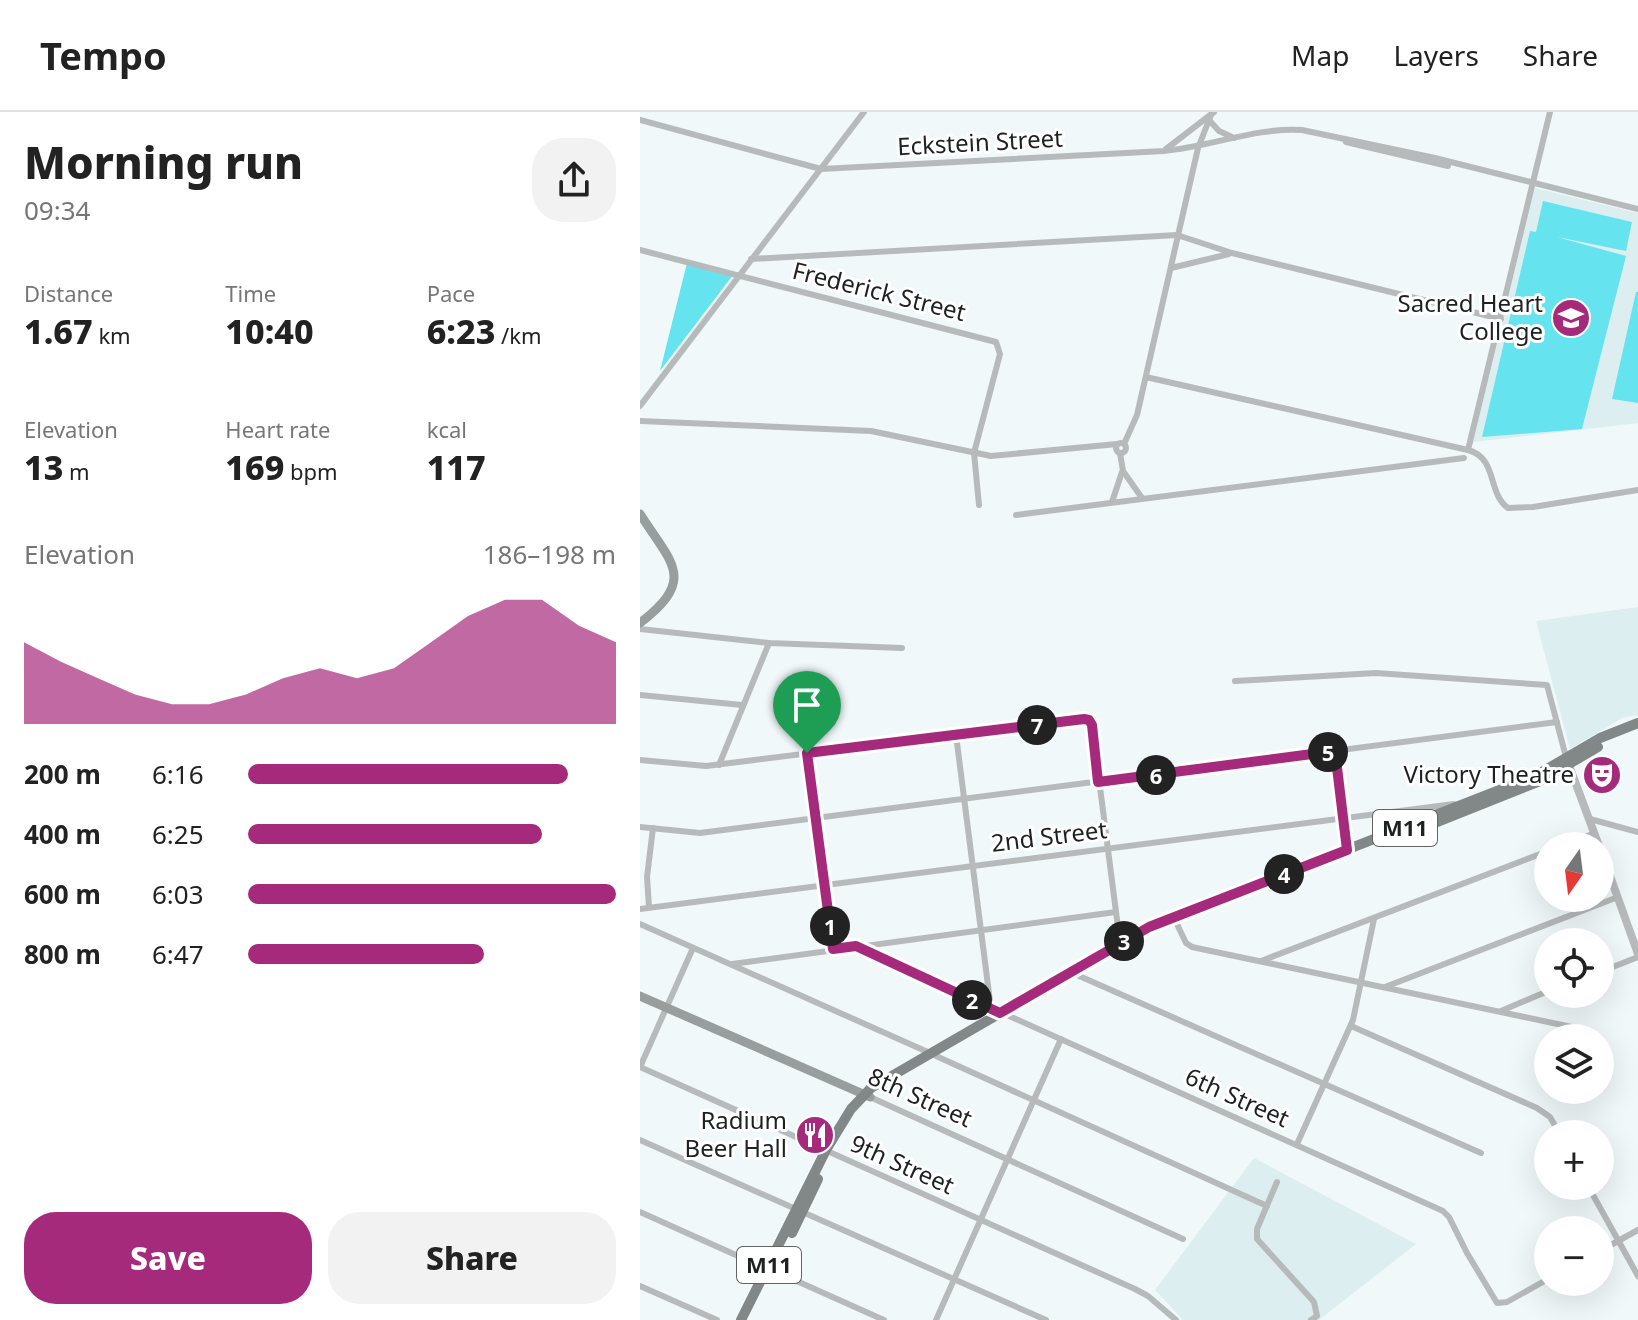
<!DOCTYPE html>
<html lang="en">
<head>
<meta charset="utf-8">
<style>
	body { margin:0; font-family:"Noto Sans",sans-serif; background:#f2f2f2; color:#222; height:100vh; display:flex; flex-direction:column; font-size:30px; white-space:nowrap }
	* { box-sizing:border-box; margin:0 }
	p { font-size:26px; color:#767676 }
	.icon { flex:none; width:44px; height:44px; fill:none; stroke:currentColor; stroke-width:2; stroke-linecap:round; stroke-linejoin:round }
	.map { position:relative; flex:1; overflow:hidden }
	.panel { display:flex; flex-direction:column; background:#fff; width:640px }
	.panel>* { flex:none }
	.needle { width:52px; rotate:194deg }
	.tools { position:absolute; left:894px; top:720px; display:grid; gap:16px }
	.tools a { display:grid; place-items:center; width:80px; height:80px; border-radius:50%; background:#fff; box-shadow:0 8px 32px #0002; font-size:40px }
	.pin { position:absolute; display:grid; place-items:center; width:68px; height:68px; color:#fff; margin:-82px -34px; border-radius:50% 50% 50% 0; rotate:-45deg; box-shadow:0 0 8px #0007 }
	.pin .icon { rotate:45deg }
	.km { position:absolute; width:40px; height:40px; margin:-20px; border-radius:50%; background:#222; color:#fff; font-size:22px; line-height:40px; text-align:center }
	.round { display:grid; place-items:center; flex:none; width:84px; height:84px; border-radius:32px; background:#f2f2f2 }
	.headline { display:flex; align-items:center; justify-content:space-between; height:136px; padding:0 24px }
	h1 { font-size:44px; font-weight:800; line-height:60px }
	.stats { display:grid; grid-template-columns:repeat(3,1fr); gap:12px; height:136px; padding:8px 24px }
	.stats div { display:grid; align-content:center }
	.stats b { font-size:34px; font-weight:800 }
	.stats small { font-size:22px; font-weight:400 }
	.stats p { font-size:22px }
	.chart { height:224px; padding:16px 24px }
	.chart p { display:flex; justify-content:space-between }
	.chart svg { width:100%; height:144px; margin-top:8px; fill:#a62a7c; opacity:.7 }
	.action { display:flex; gap:16px; margin-top:auto; padding:16px 24px }
	.action a { flex:1; height:92px; border-radius:32px; background:#a62a7c; color:#fff; font-size:32px; font-weight:800; line-height:92px; text-align:center }
	.action a+a { background:#f2f2f2; color:#222 }
	ul { padding:0 24px; list-style:none; font-size:26px }
	li { display:grid; grid-template-columns:128px 96px 1fr; align-items:center; height:60px }
	li i { height:20px; border-radius:10px; background:#a62a7c }
	header { display:flex; align-items:center; gap:48px; box-sizing:border-box; height:112px; padding:0 40px; background:#fff; border-bottom:2px solid #e0e0e0 }
	header strong { font-size:38px }
	nav { display:flex; gap:44px; margin-inline-start:auto; font-size:28px }
	main { display:flex; flex:1; min-height:0 }
	.map>svg:first-child { display:block }
	.built { fill:#dceeef }
	.green { fill:#65e4f0 }
	.lines { fill:none; stroke-linecap:round; stroke-linejoin:round }
	.minor { stroke:#b7babb; stroke-width:6 }
	.tertiary { stroke:#b7babb; stroke-width:8 }
	.secondary { stroke:#989d9d; stroke-width:9 }
	.primary { stroke:#828888; stroke-width:10 }
	.route-casing { stroke:#fff; stroke-width:16 }
	.route { stroke:#a62a7c; stroke-width:10 }
	.labels { text-anchor:middle; stroke-width:6; stroke-linejoin:round; paint-order:stroke }
	.shield { fill:#fff; stroke:#626464; stroke-width:2 }
	.shield-label { font-size:22px; font-weight:bold; fill:#1e2121 }
	.street-label { font-size:24px; fill:#1e2121; stroke:#fff }
	.poi-label { font-size:24px; fill:#1e2121; stroke:#fff; text-anchor:end }
</style>
</head>
<body>
<header>
<strong>Tempo</strong>
<nav><a>Map</a><a>Layers</a><a>Share</a></nav>
</header>
<main>
<section class="panel">
<div class="headline"><div><h1>Morning run</h1><p>09:34</p></div><a class="round"><svg class="icon" aria-label="share" viewBox="0 0 24 24"><path d="M12 15V3M7 8l5-5 5 5M5 13v7h14v-7"/></svg></a></div>
<div class="stats">
<div><p>Distance</p><b>1.67<small> km</small></b></div>
<div><p>Time</p><b>10:40</b></div>
<div><p>Pace</p><b>6:23<small> /km</small></b></div>
</div>
<div class="stats">
<div><p>Elevation</p><b>13<small> m</small></b></div>
<div><p>Heart rate</p><b>169<small> bpm</small></b></div>
<div><p>kcal</p><b>117</b></div>
</div>
<div class="chart"><p><span>Elevation</span>186–198 m</p>
<svg viewBox="0 0 160 44" preserveAspectRatio="none"><path d="M0 44V19L10 25L20 30L30 35L40 38L50 38L60 35L70 30L80 27L90 30L100 27L110 19L120 11L130 6L140 6L150 14L160 19V44z"/></svg>
</div>
<ul>
<li><b>200 m</b>6:16<i style="width:87%"></i></li>
<li><b>400 m</b>6:25<i style="width:80%"></i></li>
<li><b>600 m</b>6:03<i style="width:100%"></i></li>
<li><b>800 m</b>6:47<i style="width:64%"></i></li>
</ul>
<div class="action"><a>Save</a><a>Share</a></div>
</section>
<div class="map">
<svg width="998" height="1208" viewBox="0 0 998 1208">
	<rect width="100%" height="100%" fill="#f0f8f9"/>
	<g class="built">
		<path d="M895 76 998 101V311L833 330Z"/>
		<path d="M998 495V603L982 606 930 637 896 509Z"/>
		<path d="M614 1046 776 1132 679 1208H543L515 1178Z"/>
	</g>
	<g class="green">
		<path d="M903 89 992 110 986 139 917 125 986 144 942 317 842 325 890 119 896 120Z"/>
		<path d="M47 151 93 163 20 259Z"/>
		<path d="M996 180H998V291L972 287Z"/>
	</g>
	<g class="lines">
		<g class="minor">
			<path d="M910 0 828 338C858 346 847 381 868 396L893 395 998 378"/>
			<path d="M0 8 181 57 524 39C570 35 616 15 662 18L795 46 998 97"/>
			<path d="M569 8 579 19 594 26"/>
			<path d="M706 30 808 54"/>
			<path d="M526 37 574 0"/>
			<path d="M0 138 356 230 360 242 334 341 339 393"/>
			<path d="M111 147 537 123 592 141 861 207"/>
			<path d="M531 156 589 142"/>
			<path d="M506 265 828 338"/>
			<path d="M0 294 224 0"/>
			<path d="M0 309 231 319 351 344 477 332"/>
			<circle cx="481" cy="336" r="5"/>
			<path d="M484 332 497 303 558 36 571 3"/>
			<path d="M480 341 483 359 502 386"/>
			<path d="M472 390 482 360"/>
			<path d="M376 403 824 346"/>
			<path d="M0 517 129 531 262 536"/>
			<path d="M155 567 167 641 193 837"/>
			<path d="M595 569 736 561 907 573 926 645"/>
			<path d="M0 583 102 593"/>
			<path d="M316 623 351 897"/>
			<path d="M695 639 707 738"/>
			<path d="M0 648 66 654 447 607 452 613 480 831"/>
			<path d="M79 653 129 531"/>
			<path d="M950 707 998 720"/>
			<path d="M0 715 60 721 917 610"/>
			<path d="M922 734 955 721"/>
			<path d="M9 795 7 765 13 716"/>
			<path d="M0 797 814 692"/>
			<path d="M536 810 546 831 552 835 946 918"/>
			<path d="M0 812 290 941"/>
			<path d="M218 835 353 898"/>
			<path d="M621 849 908 739"/>
			<path d="M92 852 476 800"/>
			<path d="M960 860 998 845"/>
			<path d="M437 863 841 1041"/>
			<path d="M745 875 978 785"/>
			<path d="M861 899 908 879"/>
			<path d="M367 903 803 1099 809 1105 827 1141 857 1191 867 1190 908 1167"/>
			<path d="M711 914 897 996 910 1005 920 1022"/>
			<path d="M296 944 627 1094"/>
			<path d="M0 955 495 1177 508 1184 536 1208"/>
			<path d="M0 955 53 836"/>
			<path d="M230 985 543 1127"/>
			<path d="M0 1028 406 1208"/>
			<path d="M657 1032 713 908 734 807"/>
			<path d="M637 1070 617 1117V1127L674 1190 677 1204 671 1208"/>
			<path d="M948 1074 998 1164"/>
			<path d="M0 1100 127 1157"/>
			<path d="M960 1139 998 1118"/>
			<path d="M132 1158 244 1208"/>
			<path d="M0 1174 77 1208"/>
			<path d="M296 1208 421 927"/>
		</g>
		<g class="tertiary">
			<path d="M927 648 959 734"/>
			<path d="M960 736 998 842"/>
		</g>
		<g class="secondary">
			<path d="M0 402C32 452 57 467 0 511"/>
			<path d="M0 884 230 985"/>
		</g>
		<g class="primary">
			<path d="M792 712 900 669 958 635"/>
			<path d="M152 1121 178 1067"/>
			<path d="M101 1208 186 1038 211 997 231 976 509 815 895 664 960 626 998 611"/>
		</g>
	</g>
	<g class="lines">
		<defs>
			<path id="route" d="M444 607 449 608 452 613 458 670 695 639 707 738 509 815 360 901 216 834 193 837 167 641Z"/>
		</defs>
		<use href="#route" class="route-casing"/>
		<use href="#route" class="route"/>
	</g>
	<defs>
		<symbol id="school-disc" viewBox="-11 -11 22 22"><circle r="9.5" fill="#a62a7c" stroke="#fff"/><path d="M0-5L7-2L0 1L-7-2ZM-4 1L0 2.5L4 1V4Q0 6-4 4Z" fill="#fff"/></symbol>
		<symbol id="theatre-disc" viewBox="-11 -11 22 22"><circle r="9.5" fill="#a62a7c" stroke="#fff"/><path d="M-5-5.5Q0-4 5-5.5V0Q5 5 0 6Q-5 5-5 0ZM-3.3-2.5H-1v1.5H-3.3ZM1-2.5H3.3v1.5H1ZM-2.8 1Q0 5.5 2.8 1Z" fill="#fff"/></symbol>
		<symbol id="restaurant-disc" viewBox="-11 -11 22 22"><circle r="9.5" fill="#a62a7c" stroke="#fff"/><path d="M-5-6h1v4h1v-4h1v4h1v-4h1v5L-1.5 .5V6h-2V.5L-5-1ZM5-6V6H3V1.5H1.5Q1.5-4 5-6Z" fill="#fff"/></symbol>
	</defs>
	<g fill-rule="evenodd">
		<use href="#school-disc" x="909" y="184" width="44" height="44"/>
		<use href="#theatre-disc" x="940" y="641" width="44" height="44"/>
		<use href="#restaurant-disc" x="153" y="1001" width="44" height="44"/>
	</g>
	<g class="labels">
		<g class="shield">
			<rect x="733" y="698" width="64" height="36" rx="6"/>
			<rect x="97" y="1135" width="64" height="36" rx="6"/>
		</g>
		<g class="shield-label">
			<text x="765" y="724">M11</text>
			<text x="129" y="1161">M11</text>
		</g>
		<g class="street-label">
			<text transform="translate(340 31) rotate(-3)" y="8">Eckstein Street</text>
			<text transform="translate(239 180) rotate(14)" y="8">Frederick Street</text>
			<text transform="translate(409 725) rotate(-7)" y="8">2nd Street</text>
			<text transform="translate(280 986) rotate(24)" y="8">8th Street</text>
			<text transform="translate(597 986) rotate(24)" y="8">6th Street</text>
			<text transform="translate(262 1053) rotate(24)" y="8">9th Street</text>
		</g>
		<g class="poi-label">
			<text x="903" y="200">Sacred Heart<tspan x="903" dy="28">College</tspan></text>
			<text x="934" y="671">Victory Theatre</text>
			<text x="147" y="1017">Radium<tspan x="147" dy="28">Beer Hall</tspan></text>
		</g>
	</g>
</svg>
<div class="tools">
<a><svg class="needle" viewBox="-14 -14 28 28"><path d="M0-13l5 13h-10z" fill="#e53935"/><path d="M0 13l5-13h-10z" fill="#767676"/></svg></a>
<a><svg class="icon" aria-label="locate" viewBox="0 0 24 24"><circle cx="12" cy="12" r="6"/><path d="M12 2v4M12 18v4M2 12h4M18 12h4"/></svg></a>
<a><svg class="icon" aria-label="layers" viewBox="0 0 24 24"><path d="M12 4l9 5-9 5-9-5zM3 14l9 5 9-5"/></svg></a>
<a>+</a>
<a>−</a>
</div>
<div class="pin" style="left:167px;top:641px;background:#1e9e55"><svg class="icon" aria-label="arrive" viewBox="0 0 24 24"><path d="M6 21V4h12l-3 4 3 4H6"/></svg></div>
<b class="km" style="left:190px;top:814px">1</b>
<b class="km" style="left:332px;top:888px">2</b>
<b class="km" style="left:484px;top:829px">3</b>
<b class="km" style="left:644px;top:762px">4</b>
<b class="km" style="left:688px;top:640px">5</b>
<b class="km" style="left:516px;top:663px">6</b>
<b class="km" style="left:397px;top:613px">7</b>
</div>
</main>
</body>
</html>
